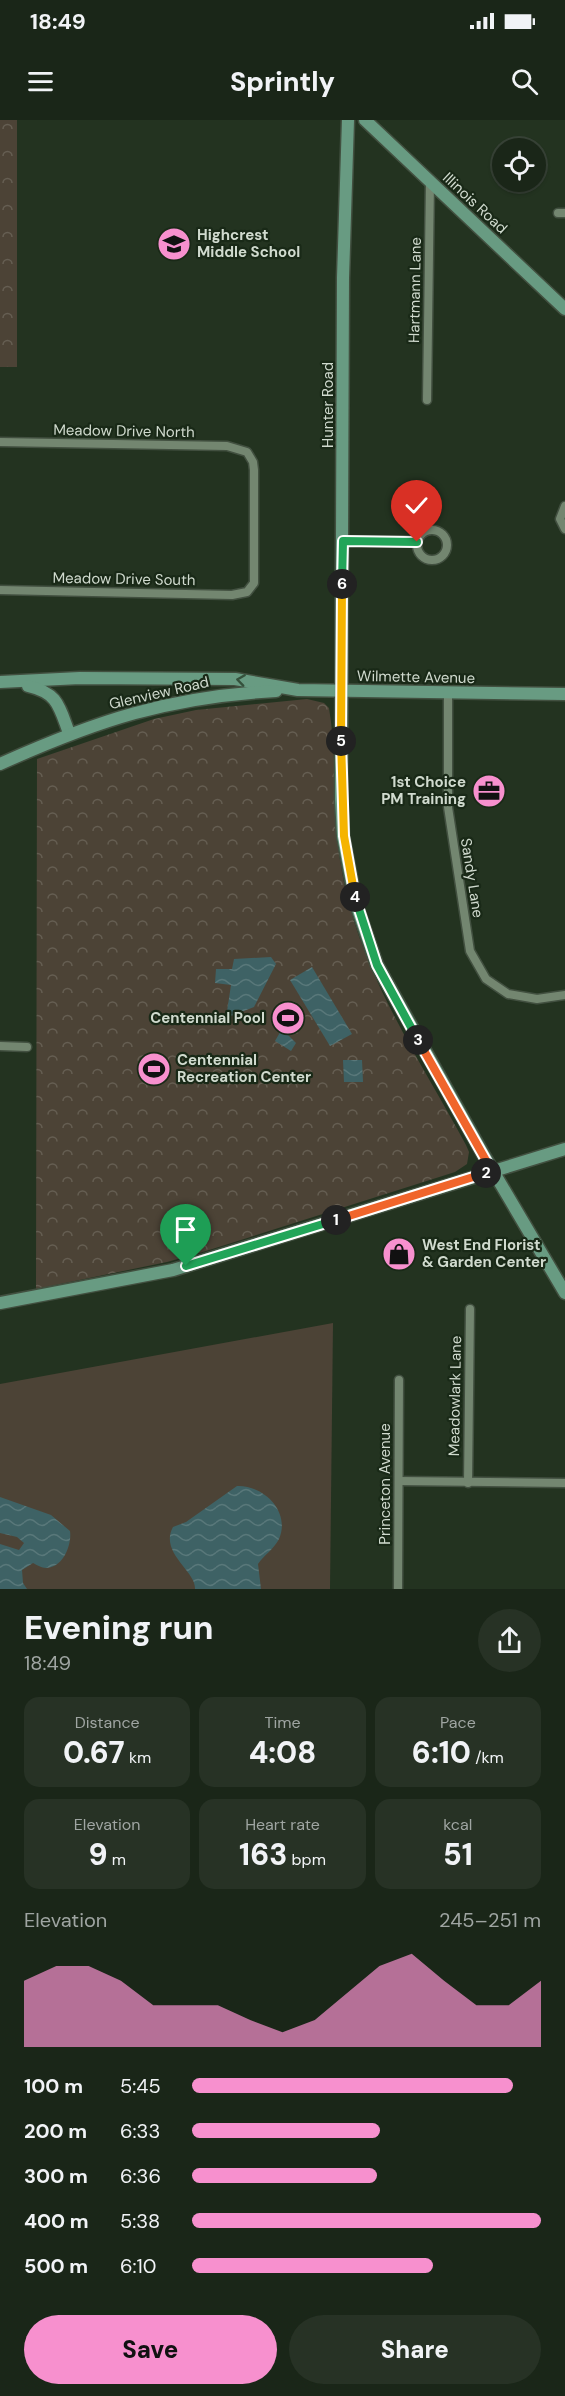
<!DOCTYPE html>
<html lang="en">
<head>
<meta charset="utf-8">
<style>
	body { margin:0; font-family:"DM Sans",sans-serif; background:#273225; color:#f1f3f6; height:100vh; display:flex; flex-direction:column; font-size:22px; white-space:nowrap }
	* { box-sizing:border-box; margin:0 }
	p { font-size:20px; color:#9fa5a2 }
	.icon { flex:none; width:33px; height:33px; fill:none; stroke:currentColor; stroke-width:2; stroke-linecap:round; stroke-linejoin:round }
	.map { position:relative; height:1469px; overflow:hidden }
	.details { display:flex; flex-direction:column; background:#1a2618; flex:1 }
	.details>* { flex:none }
	.tools { position:absolute; left:492px; top:18px; display:grid; gap:12px }
	.tools a { display:grid; place-items:center; width:54px; height:54px; border-radius:50%; background:#1a2618; box-shadow:0 2px 4px #0004,0 0 0 2px #384337; font-size:30px }
	.pin { position:absolute; display:grid; place-items:center; width:51px; height:51px; color:#fff; margin:-62px -26px; border-radius:50% 50% 50% 0; rotate:-45deg; box-shadow:0 0 6px #0007 }
	.pin .icon { rotate:45deg }
	.km { position:absolute; width:30px; height:30px; margin:-15px; border-radius:50%; background:#222; color:#fff; font-size:16px; line-height:30px; text-align:center }
	.round { display:grid; place-items:center; flex:none; width:63px; height:63px; border-radius:32px; background:#273225 }
	.headline { display:flex; align-items:center; justify-content:space-between; height:102px; padding:0 24px }
	h1 { font-size:33px; font-weight:800; line-height:45px }
	.stats { display:grid; grid-template-columns:repeat(3,1fr); gap:9px; height:102px; padding:6px 24px }
	.stats div { display:grid; align-content:center; border-radius:15px; background:#273225; text-align:center }
	.stats b { font-size:30px; font-weight:800 }
	.stats small { font-size:16px; font-weight:400 }
	.stats p { font-size:16px }
	.chart { height:168px; padding:12px 24px }
	.chart p { display:flex; justify-content:space-between }
	.chart svg { width:100%; height:108px; margin-top:6px; fill:#f790ce; opacity:.7 }
	.cta { display:flex; gap:12px; margin-top:auto; padding:12px 24px }
	.cta a { flex:1; height:69px; border-radius:36px; background:#f790ce; color:#111; font-size:24px; font-weight:800; line-height:69px; text-align:center }
	.cta a+a { background:#273225; color:#f1f3f6 }
	ul { padding:0 24px; list-style:none; font-size:20px }
	li { display:grid; grid-template-columns:96px 72px 1fr; align-items:center; height:45px }
	li i { height:15px; border-radius:8px; background:#f790ce }
	.status { display:flex; justify-content:space-between; align-items:center; height:42px; padding:0 30px; background:#1a2618; direction:ltr }
	.status svg { height:16px; fill:currentColor }
	header { display:flex; justify-content:space-between; align-items:center; height:78px; padding:0 24px; background:#1a2618; font-size:27px; font-weight:800 }
	.map>svg:first-child { display:block }
	.grass { fill:#4c4336 }
	.park { fill:url(#park-crowns) }
	.water { fill:url(#water-waves) }
	.lines { fill:none; stroke-linecap:round; stroke-linejoin:round }
	.street-casing { stroke:#425040; stroke-width:11 }
	.secondary-casing { stroke:#425040; stroke-width:15 }
	.street { stroke:#738670; stroke-width:8 }
	.secondary { stroke:#689b82; stroke-width:12 }
	.oneway { stroke:#35513c }
	.split-1-casing { stroke:#fff; stroke-width:12 }
	.split-2-casing { stroke:#fff; stroke-width:12 }
	.split-3-casing { stroke:#fff; stroke-width:12 }
	.split-4-casing { stroke:#fff; stroke-width:12 }
	.split-5-casing { stroke:#fff; stroke-width:12 }
	.split-6-casing { stroke:#fff; stroke-width:12 }
	.split-7-casing { stroke:#fff; stroke-width:12 }
	.split-1 { stroke:#22a559; stroke-width:8 }
	.split-2 { stroke:#f0652b; stroke-width:8 }
	.split-3 { stroke:#f0652b; stroke-width:8 }
	.split-4 { stroke:#22a559; stroke-width:8 }
	.split-5 { stroke:#f5b400; stroke-width:8 }
	.split-6 { stroke:#f5b400; stroke-width:8 }
	.split-7 { stroke:#22a559; stroke-width:8 }
	.labels { text-anchor:middle; stroke-width:4.5; stroke-linejoin:round; paint-order:stroke }
	.street-label { font-size:15px; fill:#d0dace; stroke:#192917 }
	.poi-label { font-size:15px; font-weight:bold; fill:#d0dace; stroke:#192917; text-anchor:start }
</style>
</head>
<body>
<div class="status"><b>18:49</b><svg viewBox="0 0 49 12"><path d="M0 12V9h3v3zM5 12V6h3v6zM10 12V3h3v9zM15 12V0h3v12zM26 1h20v11H26zM47 4h2v5h-2z"/></svg></div>
<header><svg class="icon" aria-label="menu" viewBox="0 0 24 24"><path d="M4 6h16M4 12h16M4 18h16"/></svg>Sprintly<svg class="icon" aria-label="search" viewBox="0 0 24 24"><circle cx="10" cy="10" r="6"/><path d="M15 15l6 6"/></svg></header>
<div class="map">
<svg width="565" height="1469" viewBox="0 0 565 1469">
	<defs>
		<pattern id="park-crowns" width="20" height="18" patternUnits="userSpaceOnUse" patternTransform="scale(1.5)"><rect width="20" height="18" fill="#4c4336"/><path d="M2 6a3 3 0 1 1 6 0M12 15a3 3 0 1 1 6 0" fill="none" stroke="#655e52"/></pattern>
		<pattern id="water-waves" width="16" height="10" patternUnits="userSpaceOnUse" patternTransform="scale(1.5)"><rect width="16" height="10" fill="#3e6265"/><path d="M0 5q4-4 8 0t8 0" fill="none" stroke="#59787a"/></pattern>
	</defs>
	<rect width="100%" height="100%" fill="#233320"/>
	<path class="grass" d="M333 1203 330 1469H0V1264Z"/>
	<g class="park">
		<rect x="0" y="0" width="17" height="247"/>
		<path d="M307 579 324 583 329 588C338 642 332 698 342 752 359 851 419 938 466 1025L469 1032 467 1044 455 1052 206 1131 167 1142 36 1169 37 639 154 599 196 590Z"/>
	</g>
	<g class="water">
		<path d="M271 837 276 844 254 887 226 898 231 865 215 863 216 849H232L234 839Z"/>
		<path d="M312 847 352 914 330 926 290 860Z"/>
		<path d="M282 909 296 923 291 931 275 921Z"/>
		<path d="M343 940H362L363 962H344Z"/>
		<path d="M237 1366C263 1365 291 1391 279 1419 274 1429 264 1435 258 1444L261 1469H195C196 1451 159 1433 173 1407L186 1402Z"/>
		<path d="M0 1377 51 1395 70 1411C72 1425 63 1448 46 1448 42 1448 37 1445 33 1443L22 1450 23 1463 27 1469H0V1424L19 1430 24 1423 17 1417 0 1413Z"/>
	</g>
	<g class="lines">
		<defs>
			<g id="street">
				<path d="M558 93H565"/>
				<path d="M427 280 430 61"/>
				<path d="M0 322 227 326 247 332 253 342 254 350V463L247 472 232 475 0 470"/>
				<path d="M565 386 560 399 565 409"/>
				<circle cx="432" cy="425" r="15"/>
				<path d="M343 421 417 422"/>
				<path d="M448 572V687L470 831 486 859 508 874 537 879 565 875"/>
				<path d="M0 926 27 927"/>
				<path d="M399 1361 565 1363"/>
				<path d="M468 1363 470 1189"/>
				<path d="M398 1469 399 1260"/>
			</g>
			<g id="secondary">
				<path d="M348 0 343 158 341 679 343 716 356 784 377 845 483 1034 565 1173"/>
				<path d="M365 0 565 189"/>
				<path d="M0 562 80 558 235 559 298 570 565 574"/>
				<path d="M28 566C58 573 59 586 69 613"/>
				<path d="M0 644C98 600 168 577 276 571"/>
				<path d="M0 1183 173 1150 565 1029"/>
			</g>
		</defs>
		<use href="#street" class="street-casing"/>
		<use href="#secondary" class="secondary-casing"/>
		<use href="#street" class="street"/>
		<use href="#secondary" class="secondary"/>
	</g>
	<defs><path id="oneway-chevron" d="M-2-3.5L2.5 0L-2 3.5" fill="none" stroke-width="1.6" stroke-linecap="round" stroke-linejoin="round" transform="scale(1.5)"/></defs>
	<use class="oneway" href="#oneway-chevron" transform="translate(241 560) rotate(-172)"/>
	<g class="lines">
		<defs>
			<path id="split-1" d="M186 1146 336 1100"/>
			<path id="split-2" d="M336 1100 486 1053"/>
			<path id="split-3" d="M418 920 492 1051 486 1053"/>
			<path id="split-4" d="M355 777 377 845 418 920"/>
			<path id="split-5" d="M341 621 344 716 355 777"/>
			<path id="split-6" d="M341 621 342 464"/>
			<path id="split-7" d="M342 464 343 421 417 422"/>
		</defs>
		<use href="#split-1" class="split-1-casing"/>
		<use href="#split-2" class="split-2-casing"/>
		<use href="#split-3" class="split-3-casing"/>
		<use href="#split-4" class="split-4-casing"/>
		<use href="#split-5" class="split-5-casing"/>
		<use href="#split-6" class="split-6-casing"/>
		<use href="#split-7" class="split-7-casing"/>
		<use href="#split-1" class="split-1"/>
		<use href="#split-2" class="split-2"/>
		<use href="#split-3" class="split-3"/>
		<use href="#split-4" class="split-4"/>
		<use href="#split-5" class="split-5"/>
		<use href="#split-6" class="split-6"/>
		<use href="#split-7" class="split-7"/>
	</g>
	<defs>
		<symbol id="school-disc" viewBox="-11 -11 22 22"><circle r="9.5" fill="#f790ce" stroke="#192917"/><path d="M0-5L7-2L0 1L-7-2ZM-4 1L0 2.5L4 1V4Q0 6-4 4Z" fill="#111"/></symbol>
		<symbol id="office-disc" viewBox="-11 -11 22 22"><circle r="9.5" fill="#f790ce" stroke="#192917"/><path d="M-6-3h4V-5.5h4V-3h4V5H-6ZM-1-4.5V-3h2v-1.5ZM-6 0V1H6V0Z" fill="#111"/></symbol>
		<symbol id="stadium-disc" viewBox="-11 -11 22 22"><circle r="9.5" fill="#f790ce" stroke="#192917"/><path d="M0-5a6.5 5 0 1 0 0 10a6.5 5 0 1 0 0-10ZM-3.5-1.8h7v3.6h-7Z" fill="#111"/></symbol>
		<symbol id="shop-disc" viewBox="-11 -11 22 22"><circle r="9.5" fill="#f790ce" stroke="#192917"/><path d="M-5-2.5h2.3a2.7 3.5 0 0 1 5.4 0H5L5.5 6h-11ZM-1.5-2.5h3a1.5 2.3 0 0 0-3 0Z" fill="#111"/></symbol>
	</defs>
	<g fill-rule="evenodd">
		<use href="#school-disc" x="155" y="105" width="38" height="38"/>
		<use href="#office-disc" x="470" y="652" width="38" height="38"/>
		<use href="#stadium-disc" x="269" y="879" width="38" height="38"/>
		<use href="#stadium-disc" x="135" y="930" width="38" height="38"/>
		<use href="#shop-disc" x="380" y="1115" width="38" height="38"/>
	</g>
	<g class="labels">
		<g class="street-label">
			<text transform="translate(475 83) rotate(43)" y="5">Illinois Road</text>
			<text transform="translate(415 170) rotate(-89)" y="5">Hartmann Lane</text>
			<text transform="translate(328 285) rotate(-90)" y="5">Hunter Road</text>
			<text transform="translate(124 311) rotate(1)" y="5">Meadow Drive North</text>
			<text transform="translate(124 459) rotate(1)" y="5">Meadow Drive South</text>
			<text transform="translate(416 557) rotate(1)" y="5">Wilmette Avenue</text>
			<text transform="translate(159 573) rotate(-13)" y="5">Glenview Road</text>
			<text transform="translate(472 758) rotate(81)" y="5">Sandy Lane</text>
			<text transform="translate(455 1276) rotate(-89)" y="5">Meadowlark Lane</text>
			<text transform="translate(385 1364) rotate(-90)" y="5">Princeton Avenue</text>
		</g>
		<g class="poi-label">
			<text x="197" y="120">Highcrest<tspan x="197" dy="17">Middle School</tspan></text>
			<text x="466" y="667" text-anchor="end">1st Choice<tspan x="466" dy="17">PM Training</tspan></text>
			<text x="265" y="903" text-anchor="end">Centennial Pool</text>
			<text x="177" y="945">Centennial<tspan x="177" dy="17">Recreation Center</tspan></text>
			<text x="422" y="1130">West End Florist<tspan x="422" dy="17">&amp; Garden Center</tspan></text>
		</g>
	</g>
</svg>
<div class="tools">
<a><svg class="icon" aria-label="locate" viewBox="0 0 24 24"><circle cx="12" cy="12" r="6"/><path d="M12 2v4M12 18v4M2 12h4M18 12h4"/></svg></a>
</div>
<div class="pin" style="left:186px;top:1146px;background:#1e9e55"><svg class="icon" aria-label="arrive" viewBox="0 0 24 24"><path d="M6 21V4h12l-3 4 3 4H6"/></svg></div>
<div class="pin" style="left:417px;top:422px;background:#d93025"><svg class="icon" aria-label="check" viewBox="0 0 24 24"><path d="M5 12l5 5 9-10"/></svg></div>
<b class="km" style="left:336px;top:1100px">1</b>
<b class="km" style="left:486px;top:1053px">2</b>
<b class="km" style="left:418px;top:920px">3</b>
<b class="km" style="left:355px;top:777px">4</b>
<b class="km" style="left:341px;top:621px">5</b>
<b class="km" style="left:342px;top:464px">6</b>
</div>
<section class="details">
<div class="headline"><div><h1>Evening run</h1><p>18:49</p></div><a class="round"><svg class="icon" aria-label="share" viewBox="0 0 24 24"><path d="M12 15V3M7 8l5-5 5 5M5 13v7h14v-7"/></svg></a></div>
<div class="stats">
<div><p>Distance</p><b>0.67<small> km</small></b></div>
<div><p>Time</p><b>4:08</b></div>
<div><p>Pace</p><b>6:10<small> /km</small></b></div>
</div>
<div class="stats">
<div><p>Elevation</p><b>9<small> m</small></b></div>
<div><p>Heart rate</p><b>163<small> bpm</small></b></div>
<div><p>kcal</p><b>51</b></div>
</div>
<div class="chart"><p><span>Elevation</span>245–251 m</p>
<svg viewBox="0 0 160 44" preserveAspectRatio="none"><path d="M0 44V17L10 11L20 11L30 17L40 27L50 27L60 27L70 33L80 38L90 33L100 22L110 11L120 6L130 17L140 27L150 27L160 17V44z"/></svg>
</div>
<ul>
<li><b>100 m</b>5:45<i style="width:92%"></i></li>
<li><b>200 m</b>6:33<i style="width:54%"></i></li>
<li><b>300 m</b>6:36<i style="width:53%"></i></li>
<li><b>400 m</b>5:38<i style="width:100%"></i></li>
<li><b>500 m</b>6:10<i style="width:69%"></i></li>
</ul>
<div class="cta"><a>Save</a><a>Share</a></div>
</section>
</body>
</html>
